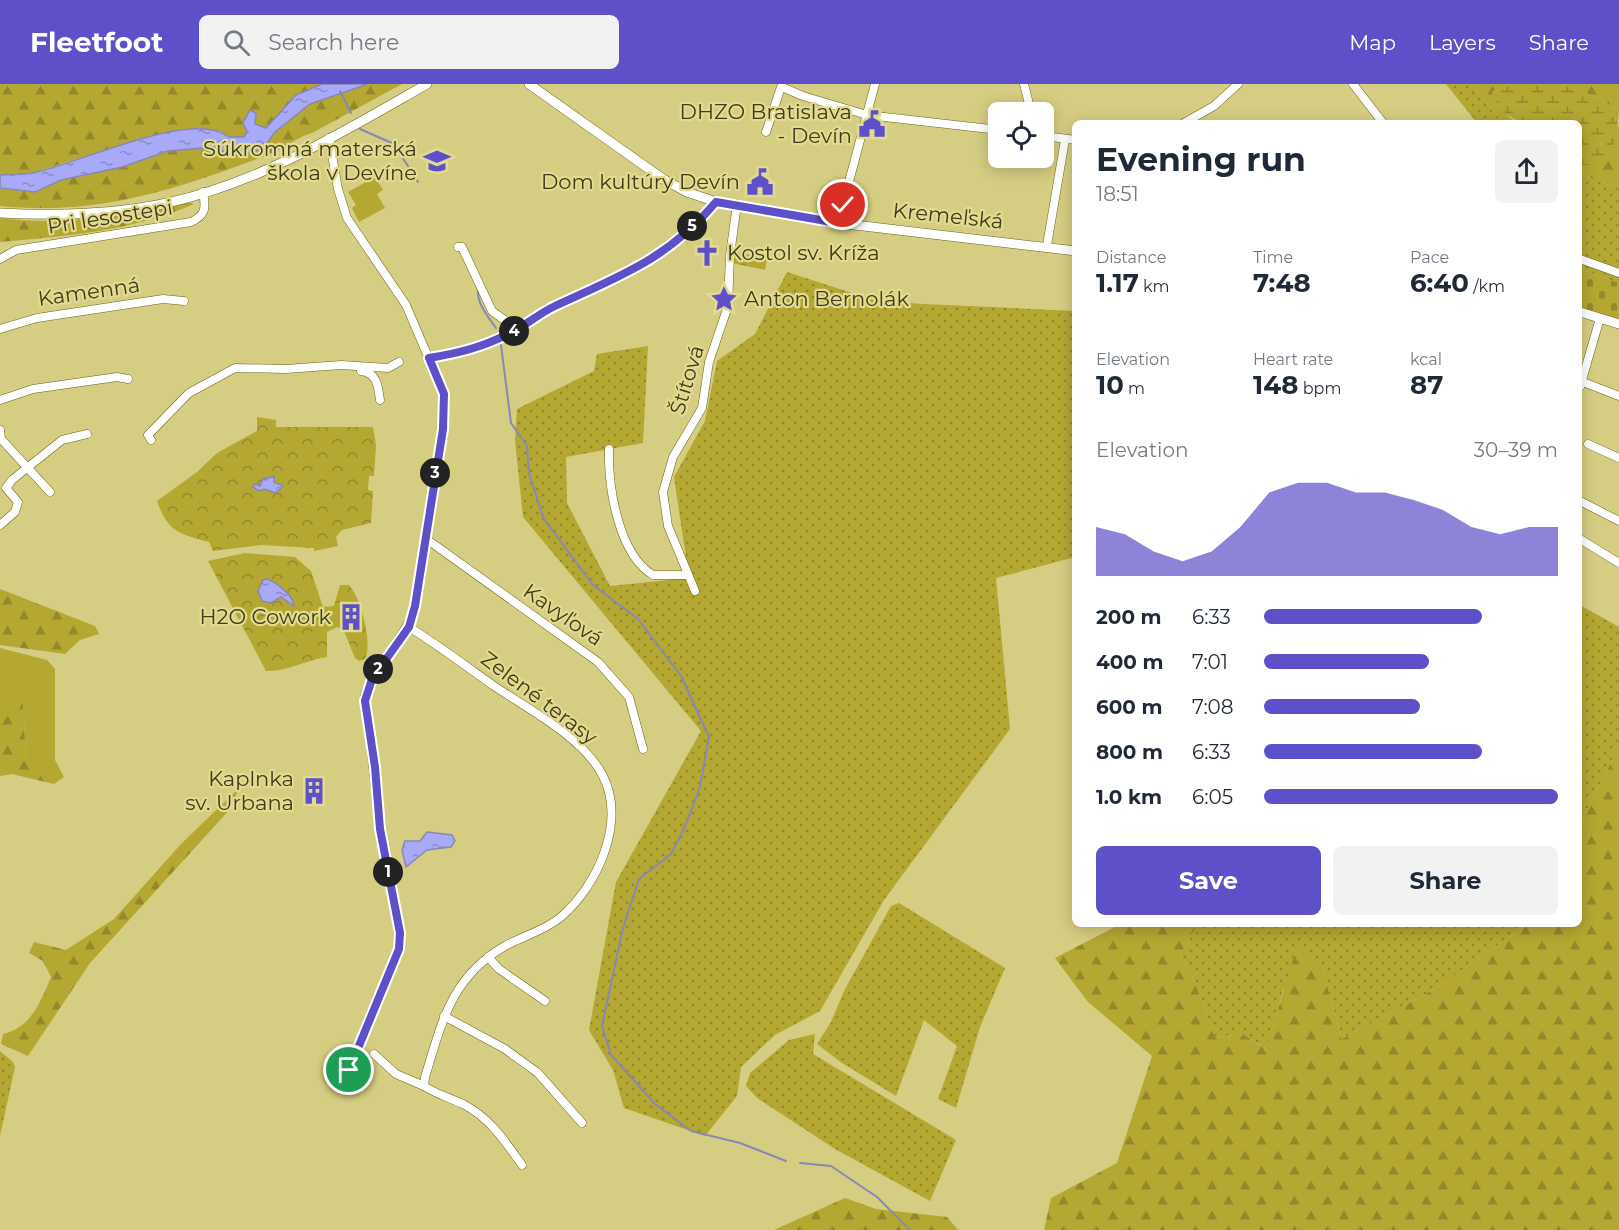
<!DOCTYPE html>
<html lang="en">
<head>
<meta charset="utf-8">
<style>
	body { margin:0; font-family:Montserrat,sans-serif; background:#f2f2f3; color:#1f2937; height:100vh; display:flex; flex-direction:column; font-size:22px; white-space:nowrap }
	* { box-sizing:border-box; margin:0 }
	p { font-size:20px; color:#747a83 }
	.icon { flex:none; width:33px; height:33px; fill:none; stroke:currentColor; stroke-width:2; stroke-linecap:round; stroke-linejoin:round }
	.map { position:relative; flex:1; overflow:hidden }
	.panel { position:absolute; left:1072px; top:36px; width:510px; height:807px; display:flex; flex-direction:column; background:#fff; border-radius:9px; box-shadow:0 3px 15px #0003 }
	.panel>* { flex:none }
	.tools { position:absolute; left:988px; top:18px; display:grid; gap:12px }
	.tools a { display:grid; place-items:center; width:66px; height:66px; border-radius:9px; background:#fff; box-shadow:0 3px 15px #0003; font-size:30px }
	.pin { position:absolute; display:grid; place-items:center; width:51px; height:51px; color:#fff; margin:-26px; border:3px solid #fff; border-radius:50%; box-shadow:0 2px 6px #0007 }
	.km { position:absolute; width:30px; height:30px; margin:-15px; border-radius:50%; background:#222; color:#fff; font-size:16px; line-height:30px; text-align:center }
	.round { display:grid; place-items:center; flex:none; width:63px; height:63px; border-radius:9px; background:#f2f2f3 }
	.headline { display:flex; align-items:center; justify-content:space-between; height:102px; padding:0 24px }
	h1 { font-size:33px; font-weight:700; line-height:45px }
	.stats { display:grid; grid-template-columns:repeat(3,1fr); gap:9px; height:102px; padding:6px 24px }
	.stats div { display:grid; align-content:center }
	.stats b { font-size:26px; font-weight:700 }
	.stats small { font-size:16px; font-weight:400 }
	.stats p { font-size:16px }
	.chart { height:168px; padding:12px 24px }
	.chart p { display:flex; justify-content:space-between }
	.chart svg { width:100%; height:108px; margin-top:6px; fill:#5d50c9; opacity:.7 }
	.cta { display:flex; gap:12px; margin-top:auto; padding:12px 24px }
	.cta a { flex:1; height:69px; border-radius:9px; background:#5d50c9; color:#fff; font-size:24px; font-weight:700; line-height:69px; text-align:center }
	.cta a+a { background:#f2f2f3; color:#1f2937 }
	ul { padding:0 24px; list-style:none; font-size:20px }
	li { display:grid; grid-template-columns:96px 72px 1fr; align-items:center; height:45px }
	li i { height:15px; border-radius:8px; background:#5d50c9 }
	header { display:flex; align-items:center; gap:36px; box-sizing:border-box; height:84px; padding:0 30px; background:#5d50c9; color:#fff }
	header strong { font-size:28px }
	nav { display:flex; gap:33px; margin-inline-start:auto; font-size:21px }
	.search { width:420px; height:54px; background:#f2f2f3; display:flex; align-items:center; gap:15px; box-sizing:border-box; padding:0 21px; border-radius:9px; color:#747a83; font-size:22px }
	.map>svg:first-child { display:block }
	.grass { fill:url(#grass-dots) }
	.forest { fill:url(#forest-firs) }
	.wetland { fill:url(#wetland-marsh) }
	.cemetery { fill:url(#cemetery-stones) }
	.park { fill:url(#park-crowns) }
	.pitch { fill:#b4a732 }
	.water { fill:url(#water-ripples); stroke:#8888b6; stroke-width:1.5 }
	.lines { fill:none; stroke-linecap:round; stroke-linejoin:round }
	.stream { stroke:#8888b6; stroke-width:2 }
	.minor-casing { stroke:#6d6414; stroke-width:9 }
	.tertiary-casing { stroke:#6d6414; stroke-width:10 }
	.minor { stroke:#fff; stroke-width:8 }
	.tertiary { stroke:#fff; stroke-width:9 }
	.route-casing { stroke:#fff; stroke-width:12 }
	.route { stroke:#5d50c9; stroke-width:8 }
	.labels { text-anchor:middle; stroke-width:4.5; stroke-linejoin:round; paint-order:stroke }
	.poi-label { font-size:21px; fill:#3e3b1b; stroke:#e2da8e; text-anchor:end }
	.street-label { font-size:21px; fill:#3e3b1b; stroke:#e2da8e }
</style>
</head>
<body>
<header>
<strong>Fleetfoot</strong>
<div class="search"><svg class="icon" aria-label="search" viewBox="0 0 24 24"><circle cx="10" cy="10" r="6"/><path d="M15 15l6 6"/></svg>Search here</div>
<nav><a>Map</a><a>Layers</a><a>Share</a></nav>
</header>
<div class="map">
<svg width="1619" height="1146" viewBox="0 0 1619 1146">
	<defs>
		<pattern id="grass-dots" width="8" height="8" patternUnits="userSpaceOnUse" patternTransform="scale(1.5)"><rect width="8" height="8" fill="#b4a732"/><path d="M2 2h.1M6 6h.1" fill="none" stroke="#94892a" stroke-width="1.8" stroke-linecap="round"/></pattern>
		<pattern id="forest-firs" width="22" height="20" patternUnits="userSpaceOnUse" patternTransform="scale(1.5)"><rect width="22" height="20" fill="#b4a732"/><path d="M5 1l3.5 6h-7zM16 11l3.5 6h-7z" fill="#94892a"/></pattern>
		<pattern id="wetland-marsh" width="20" height="14" patternUnits="userSpaceOnUse" patternTransform="scale(1.5)"><rect width="20" height="14" fill="#b4a732"/><path d="M1 5h8M5 5V1M11 12h8M15 12V8" fill="none" stroke="#94892a"/></pattern>
		<pattern id="cemetery-stones" width="16" height="16" patternUnits="userSpaceOnUse" patternTransform="scale(1.5)"><rect width="16" height="16" fill="#b4a732"/><path d="M2 7V4a2 2 0 0 1 4 0v3zM10 15v-3a2 2 0 0 1 4 0v3z" fill="#94892a"/></pattern>
		<pattern id="park-crowns" width="20" height="18" patternUnits="userSpaceOnUse" patternTransform="scale(1.5)"><rect width="20" height="18" fill="#b4a732"/><path d="M2 6a3 3 0 1 1 6 0M12 15a3 3 0 1 1 6 0" fill="none" stroke="#94892a"/></pattern>
		<pattern id="water-ripples" width="26" height="14" patternUnits="userSpaceOnUse" patternTransform="scale(1.5)"><rect width="26" height="14" fill="#a8a9f8"/><path d="M2 4q2-2 4 0t4 0M15 11q2-2 4 0t4 0" fill="none" stroke="#8a8bc8"/></pattern>
	</defs>
	<rect width="100%" height="100%" fill="#d5cd81"/>
	<g class="grass">
		<path d="M1446 0H1472L1503 39H1477Z"/>
		<path d="M1580 90 1619 105V199L1580 185Z"/>
		<path d="M787 188 880 218 1075 227V473L996 494 1010 645 884 816 820 927 775 951 741 983 737 1012 705 1052 624 1024 613 986 589 946 616 798 701 647 523 433 515 356 517 325 594 287 597 270 648 262 643 359 566 373 567 419 610 502 689 494 674 393 705 337 717 277 755 250Z"/>
		<path d="M1580 521 1619 543V663L1580 739Z"/>
		<path d="M899 819 1005 884 980 943 956 1024 938 1015 957 962 924 936 896 1012 842 979 817 960 831 938 844 907 891 822Z"/>
		<path d="M1198 840H1528L1435 905 1342 955 1322 883 1283 906 1267 965 1243 950 1215 953 1193 893 1180 872Z"/>
		<path d="M815 950 813 970 956 1056 930 1117 835 1065 757 1014 746 1002 750 989 789 956Z"/>
		<path d="M0 967 13 978 15 983 0 1052Z"/>
	</g>
	<g class="forest">
		<path d="M0 0H322L296 11 266 44 259 43 255 39 256 29 248 31 243 39 247 47 244 53H229L221 47 152 51 36 88 0 91Z"/>
		<path d="M368 0H402L312 49C301 52 294 57 284 63 273 70 258 74 246 79 163 110 89 131 0 122V104L35 108 61 96 122 83 168 67 214 63 227 69 242 72 263 64 275 48 310 20Z"/>
		<path d="M1472 0H1512L1492 8 1509 33 1517 39H1503Z"/>
		<path d="M1561 0H1619V29L1605 17Z"/>
		<path d="M1619 39V105L1580 90V81H1606Z"/>
		<path d="M184 117 194 120C132 147 67 152 0 158V134C62 143 124 130 184 117Z"/>
		<path d="M0 505 95 542 99 550 80 556 65 570 0 561Z"/>
		<path d="M0 612 23 613 26 678 64 693 54 700 12 690 0 692Z"/>
		<path d="M1619 663V1146H1044L1051 1114 1117 1079 1152 972 1088 918 1055 874 1113 844 1114 840H1198L1180 872 1193 893 1215 953 1243 950 1266 965 1297 862 1322 883 1342 955 1435 905 1528 840H1580V739Z"/>
		<path d="M238 705 232 723 90 879 28 972 1 960 3 950C31 944 41 917 51 893L43 877 29 869 34 858 66 866 114 835 181 760Z"/>
		<path d="M845 1114 876 1125 947 1133 958 1146H774Z"/>
	</g>
	<path class="wetland" d="M1512 0H1561L1605 17 1619 29 1616 54 1606 81H1580V39C1543 39 1508 50 1492 8Z"/>
	<path class="cemetery" d="M1580 185 1619 199V235L1580 223Z"/>
	<g class="park">
		<path d="M732 167 767 175 765 186 732 179Z"/>
		<path d="M257 333 276 336V343H373L376 361 374 392H369L368 406 373 407 371 439 342 446 336 453 338 462 314 467V464L261 461 213 467 209 458C179 450 168 448 157 417L197 388 217 369 257 347Z"/>
		<path d="M245 469 295 473 311 487 323 523 334 522 340 501H349C361 514 373 560 365 575L359 577 355 574 344 547 337 543 327 548V573C305 576 288 588 266 587L208 477Z"/>
	</g>
	<g class="pitch">
		<path d="M375 93 383 106 377 110 385 124 359 138 352 124 356 121 348 108Z"/>
		<path d="M0 564 47 576 55 585V676L64 693 26 679 23 614 0 612Z"/>
	</g>
	<g class="water">
		<path d="M322 0H368L310 20 275 48 263 64 242 72 227 69 214 63 168 67 122 83 61 96 35 108 0 104V91C12 90 25 91 37 88 80 79 193 24 229 53H244L247 47 243 39 250 26 256 29 255 40 266 44 296 11Z"/>
		<path d="M274 392V398L283 402 276 409 264 405 259 407 253 403 255 400 260 402 263 395Z"/>
		<path d="M267 495C276 498 294 512 294 522L281 513 271 519 262 517 258 507 263 496Z"/>
		<path d="M427 748 452 751 455 757 451 763 427 766 406 783 402 766 405 757H420Z"/>
	</g>
	<g class="lines">
		<g class="stream">
			<path d="M340 7 351 29"/>
			<path d="M360 45 394 60 418 98"/>
			<path d="M478 207C477 220 489 234 496 244"/>
			<path d="M501 261 511 339 527 362 529 390 544 435 593 501 638 535 681 592 709 653 700 703 684 745 671 770 639 795 623 844 602 942 611 971 655 1020 691 1047 740 1059 786 1077"/>
			<path d="M800 1079 831 1082 877 1113 910 1146"/>
		</g>
		<defs>
			<g id="minor">
				<path d="M1024 0 1031 28"/>
				<path d="M1353 0 1383 39"/>
				<path d="M782 3 803 12 867 31 999 46"/>
				<path d="M1184 39 1214 22 1238 0"/>
				<path d="M766 48 782 0"/>
				<path d="M1044 52 1076 56"/>
				<path d="M329 54 338 105 347 134 406 221 444 310 443 345 413 530C400 558 377 581 365 611L380 745 400 849 399 865 368 936 345 1000"/>
				<path d="M838 139 875 0"/>
				<path d="M1047 161 1065 56"/>
				<path d="M458 163H462L492 227 517 245"/>
				<path d="M0 175 16 166 191 138C206 131 206 124 203 108"/>
				<path d="M1580 175 1619 189"/>
				<path d="M0 245 37 234 163 215 184 217"/>
				<path d="M429 274C458 270 485 263 512 248 526 240 540 229 555 222 620 192 667 175 716 118"/>
				<path d="M361 287C377 289 378 301 380 316"/>
				<path d="M1583 298 1619 312"/>
				<path d="M1580 303 1600 234"/>
				<path d="M0 316 33 305 117 293 128 295"/>
				<path d="M0 346 1 355 50 408"/>
				<path d="M151 356 148 351 189 309 235 284 286 285 341 281 388 284 399 278"/>
				<path d="M1588 360 1619 374"/>
				<path d="M609 365C608 402 618 470 653 491H688"/>
				<path d="M1580 417 1619 437"/>
				<path d="M0 441 15 428 18 418 6 404 12 396 62 356 87 350"/>
				<path d="M1580 455 1619 479"/>
				<path d="M425 456 432 459 598 578 629 613 643 665"/>
				<path d="M695 507 668 442 663 408 673 373 702 324 709 278 728 222 730 171 737 120"/>
				<path d="M409 543C438 561 466 582 494 602 528 625 582 653 602 690 627 737 598 801 561 833 544 847 523 852 505 862 451 893 442 938 425 993L424 1002C436 1010 450 1014 463 1020 490 1034 505 1057 522 1081"/>
				<path d="M488 873 499 885 545 917"/>
				<path d="M444 932 505 965 538 989 582 1039"/>
				<path d="M374 970 396 990 424 1002"/>
			</g>
			<g id="tertiary">
				<path d="M529 0 663 95 687 108 716 118 838 139 1076 167"/>
				<path d="M0 129C57 132 112 131 167 119 260 99 346 46 427 0"/>
				<path d="M1580 228 1619 240"/>
			</g>
		</defs>
		<use href="#minor" class="minor-casing"/>
		<use href="#tertiary" class="tertiary-casing"/>
		<use href="#minor" class="minor"/>
		<use href="#tertiary" class="tertiary"/>
	</g>
	<g class="lines">
		<defs>
			<path id="route" d="M349 986 399 865 400 849 380 745 375 683 365 617 372 595 409 543 415 522 443 345 444 310 429 274C459 269 484 263 512 248 526 241 540 229 555 222 620 192 668 175 716 118L838 139 843 121"/>
		</defs>
		<use href="#route" class="route-casing"/>
		<use href="#route" class="route"/>
	</g>
	<defs>
		<symbol id="civic-bare" viewBox="-9 -9 18 18"><path d="M-.6-6.5H3V-4.5H.6V-3L4-1V1h2V6H-6V1h2V-1L-.6-3ZM-1.2 2.5V6h2.4V2.5Z" fill="#5d50c9" stroke="#e2da8e" stroke-width="2.5" paint-order="stroke"/></symbol>
		<symbol id="school-bare" viewBox="-9 -9 18 18"><path d="M0-5L7-2L0 1L-7-2ZM-4 1L0 2.5L4 1V4Q0 6-4 4Z" fill="#5d50c9" stroke="#e2da8e" stroke-width="2.5" paint-order="stroke"/></symbol>
		<symbol id="church-bare" viewBox="-9 -9 18 18"><path d="M-1.2-6h2.4v3.5h3.3v2.4h-3.3V6h-2.4V-.1h-3.3v-2.4h3.3Z" fill="#5d50c9" stroke="#e2da8e" stroke-width="2.5" paint-order="stroke"/></symbol>
		<symbol id="sight-bare" viewBox="-9 -9 18 18"><path d="M0-6L1.8-2.2L6-1.7L2.9 1.2L3.7 5.4L0 3.3L-3.7 5.4L-2.9 1.2L-6-1.7L-1.8-2.2Z" fill="#5d50c9" stroke="#e2da8e" stroke-width="2.5" paint-order="stroke"/></symbol>
		<symbol id="building-bare" viewBox="-9 -9 18 18"><path d="M-4-6H4V6H1V3H-1V6H-4ZM-2.5-4.3h1.7v1.8h-1.7ZM.8-4.3h1.7v1.8H.8ZM-2.5-1h1.7V.8h-1.7ZM.8-1h1.7V.8H.8Z" fill="#5d50c9" stroke="#e2da8e" stroke-width="2.5" paint-order="stroke"/></symbol>
	</defs>
	<g fill-rule="evenodd">
		<use href="#civic-bare" x="853" y="21" width="38" height="38"/>
		<use href="#school-bare" x="418" y="58" width="38" height="38"/>
		<use href="#civic-bare" x="741" y="79" width="38" height="38"/>
		<use href="#church-bare" x="688" y="150" width="38" height="38"/>
		<use href="#sight-bare" x="705" y="196" width="38" height="38"/>
		<use href="#building-bare" x="332" y="514" width="38" height="38"/>
		<use href="#building-bare" x="295" y="688" width="38" height="38"/>
	</g>
	<g class="labels">
		<g class="poi-label">
			<text x="852" y="35">DHZO Bratislava<tspan x="852" dy="24">- Devín</tspan></text>
			<text x="417" y="72">Súkromná materská<tspan x="417" dy="24">škola v Devíne</tspan></text>
			<text x="740" y="105">Dom kultúry Devín</text>
			<text x="727" y="176" text-anchor="start">Kostol sv. Kríža</text>
			<text x="744" y="222" text-anchor="start">Anton Bernolák</text>
			<text x="331" y="540">H2O Cowork</text>
			<text x="294" y="702">Kaplnka<tspan x="294" dy="24">sv. Urbana</tspan></text>
		</g>
		<g class="street-label">
			<text transform="translate(948 132) rotate(6)" y="7">Kremeľská</text>
			<text transform="translate(110 133) rotate(-9)" y="7">Pri lesostepi</text>
			<text transform="translate(89 208) rotate(-8)" y="7">Kamenná</text>
			<text transform="translate(687 296) rotate(-73)" y="7">Štítová</text>
			<text transform="translate(563 531) rotate(35)" y="7">Kavyľová</text>
			<text transform="translate(539 614) rotate(37)" y="7">Zelené terasy</text>
		</g>
	</g>
</svg>
<div class="tools">
<a><svg class="icon" aria-label="locate" viewBox="0 0 24 24"><circle cx="12" cy="12" r="6"/><path d="M12 2v4M12 18v4M2 12h4M18 12h4"/></svg></a>
</div>
<div class="pin" style="left:349px;top:986px;background:#1e9e55"><svg class="icon" aria-label="arrive" viewBox="0 0 24 24"><path d="M6 21V4h12l-3 4 3 4H6"/></svg></div>
<div class="pin" style="left:843px;top:121px;background:#d93025"><svg class="icon" aria-label="check" viewBox="0 0 24 24"><path d="M5 12l5 5 9-10"/></svg></div>
<b class="km" style="left:388px;top:788px">1</b>
<b class="km" style="left:378px;top:585px">2</b>
<b class="km" style="left:435px;top:389px">3</b>
<b class="km" style="left:514px;top:247px">4</b>
<b class="km" style="left:692px;top:142px">5</b>
<section class="panel">
<div class="headline"><div><h1>Evening run</h1><p>18:51</p></div><a class="round"><svg class="icon" aria-label="share" viewBox="0 0 24 24"><path d="M12 15V3M7 8l5-5 5 5M5 13v7h14v-7"/></svg></a></div>
<div class="stats">
<div><p>Distance</p><b>1.17<small> km</small></b></div>
<div><p>Time</p><b>7:48</b></div>
<div><p>Pace</p><b>6:40<small> /km</small></b></div>
</div>
<div class="stats">
<div><p>Elevation</p><b>10<small> m</small></b></div>
<div><p>Heart rate</p><b>148<small> bpm</small></b></div>
<div><p>kcal</p><b>87</b></div>
</div>
<div class="chart"><p><span>Elevation</span>30–39 m</p>
<svg viewBox="0 0 160 44" preserveAspectRatio="none"><path d="M0 44V24L10 27L20 34L30 38L40 34L50 24L60 10L70 6L80 6L90 10L100 10L110 13L120 17L130 24L140 27L150 24L160 24V44z"/></svg>
</div>
<ul>
<li><b>200 m</b>6:33<i style="width:74%"></i></li>
<li><b>400 m</b>7:01<i style="width:56%"></i></li>
<li><b>600 m</b>7:08<i style="width:53%"></i></li>
<li><b>800 m</b>6:33<i style="width:74%"></i></li>
<li><b>1.0 km</b>6:05<i style="width:100%"></i></li>
</ul>
<div class="cta"><a>Save</a><a>Share</a></div>
</section>
</div>
</body>
</html>
